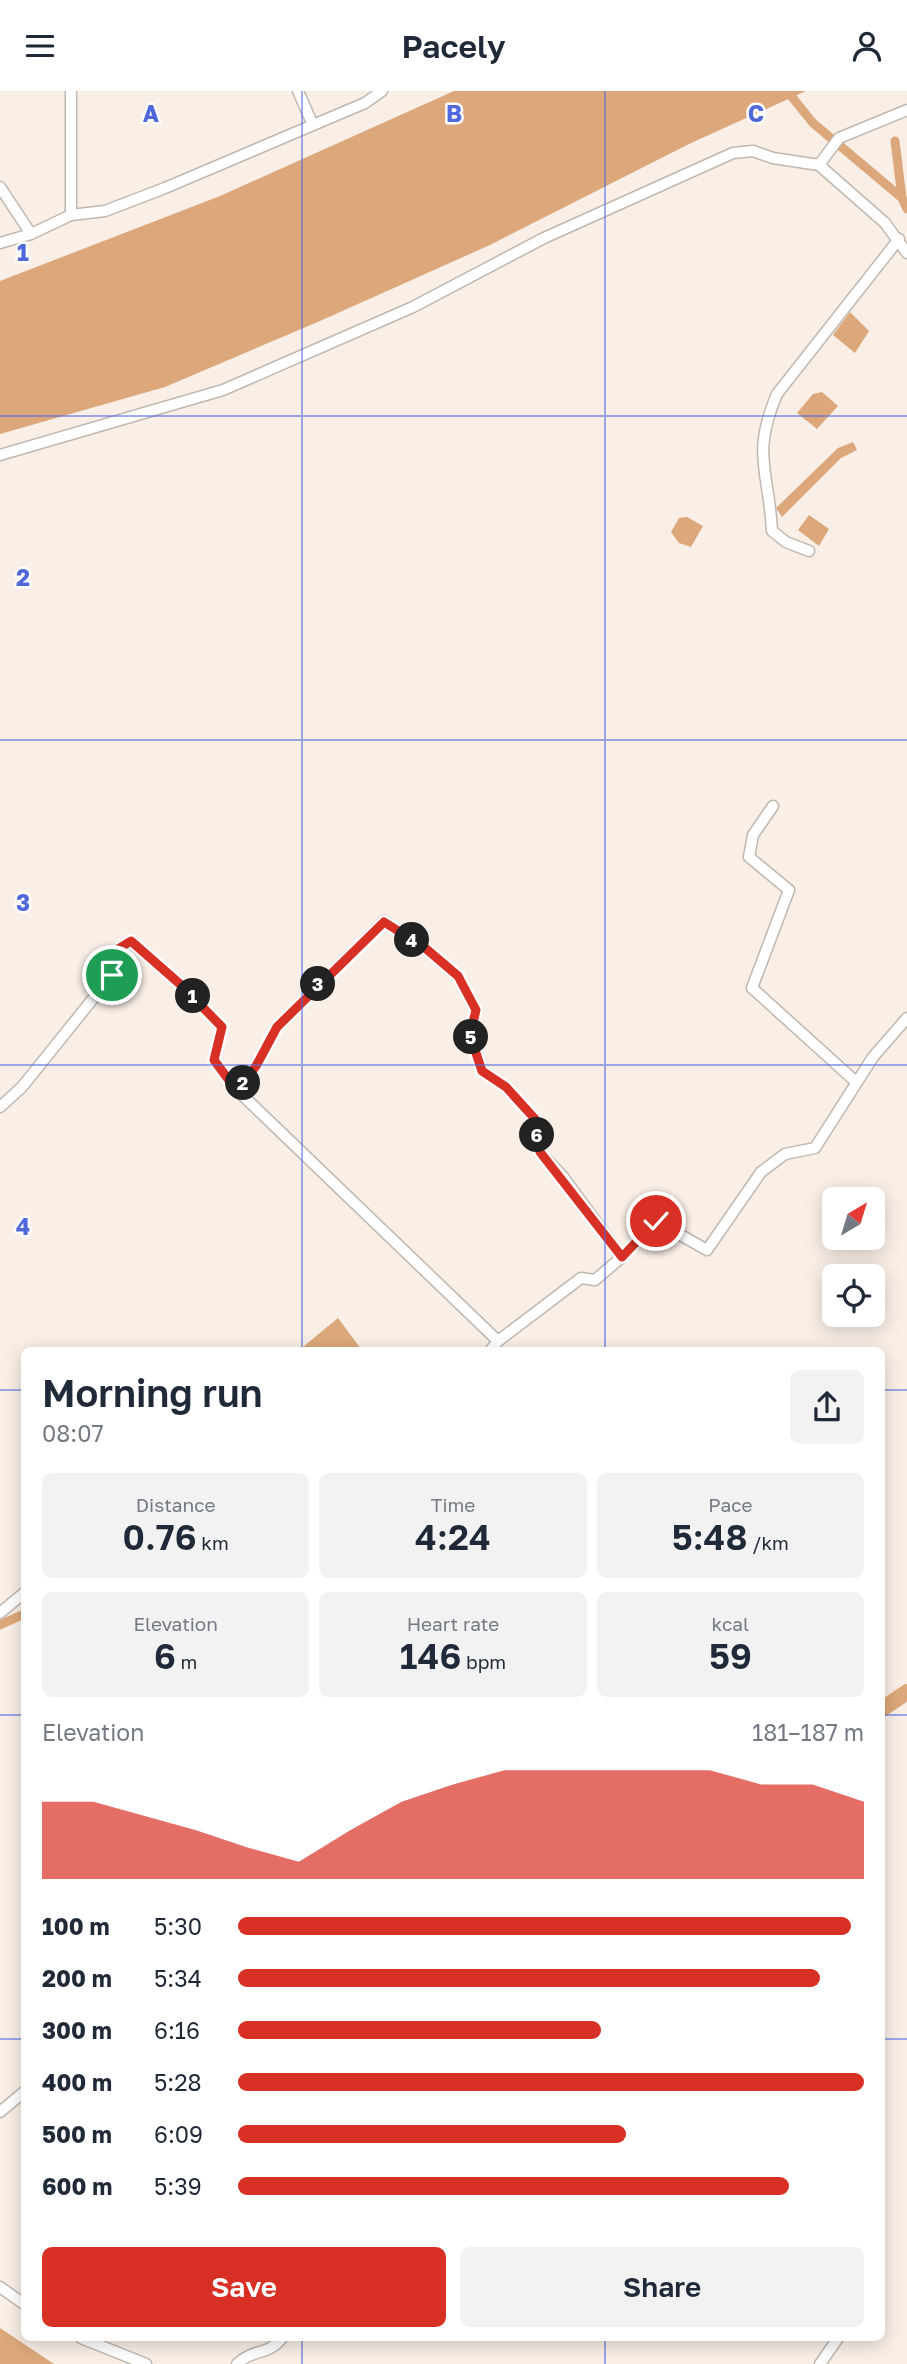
<!DOCTYPE html>
<html lang="en">
<head>
<meta charset="utf-8">
<style>
	body { margin:0; font-family:"Golos Text",sans-serif; background:#f2f2f3; color:#1f2937; height:100vh; display:flex; flex-direction:column; font-size:26px; white-space:nowrap }
	* { box-sizing:border-box; margin:0 }
	p { font-size:23px; color:#747a83 }
	.icon { flex:none; width:38px; height:38px; fill:none; stroke:currentColor; stroke-width:2; stroke-linecap:round; stroke-linejoin:round }
	.map { position:relative; flex:1; overflow:hidden }
	.side { position:absolute; left:21px; top:1256px; width:864px; height:994px; display:flex; flex-direction:column; background:#fff; border-radius:10px; box-shadow:0 4px 18px #0003 }
	.side>* { flex:none }
	.needle { width:46px; rotate:38deg }
	.fabs { position:absolute; left:822px; top:1096px; display:grid; gap:14px }
	.fabs a { display:grid; place-items:center; width:63px; height:63px; border-radius:10px; background:#fff; box-shadow:0 4px 18px #0003; font-size:35px }
	.pin { position:absolute; display:grid; place-items:center; width:60px; height:60px; color:#fff; margin:-30px; border:4px solid #fff; border-radius:50%; box-shadow:0 2px 7px #0007 }
	.km { position:absolute; width:35px; height:35px; margin:-18px; border-radius:50%; background:#222; color:#fff; font-size:19px; line-height:35px; text-align:center }
	.round { display:grid; place-items:center; flex:none; width:74px; height:74px; border-radius:10px; background:#f2f2f3 }
	.overview { display:flex; align-items:center; justify-content:space-between; height:119px; padding:0 21px }
	h1 { font-size:38px; font-weight:600; line-height:52px }
	.stats { display:grid; grid-template-columns:repeat(3,1fr); gap:10px; height:119px; padding:7px 21px }
	.stats div { display:grid; align-content:center; border-radius:10px; background:#f2f2f3; text-align:center }
	.stats b { font-size:35px; font-weight:600 }
	.stats small { font-size:19px; font-weight:400 }
	.stats p { font-size:19px }
	.chart { height:196px; padding:14px 21px }
	.chart p { display:flex; justify-content:space-between }
	.chart svg { width:100%; height:126px; margin-top:7px; fill:#d93025; opacity:.7 }
	.cta { display:flex; gap:14px; margin-top:auto; padding:14px 21px }
	.cta a { flex:1; height:80px; border-radius:10px; background:#d93025; color:#fff; font-size:28px; font-weight:600; line-height:80px; text-align:center }
	.cta a+a { background:#f2f2f3; color:#1f2937 }
	ul { padding:0 21px; list-style:none; font-size:23px }
	li { display:grid; grid-template-columns:112px 84px 1fr; align-items:center; height:52px }
	li i { height:18px; border-radius:9px; background:#d93025 }
	header { display:flex; justify-content:space-between; align-items:center; height:91px; padding:0 21px; background:#fff; font-size:32px; font-weight:600 }
	.map>svg:first-child { display:block }
	.water { fill:#dca87b }
	.lines { fill:none; stroke-linecap:round; stroke-linejoin:round }
	.canal { stroke:#dca87b; stroke-width:9 }
	.river { stroke:#dca87b; stroke-width:16 }
	.street-casing { stroke:#c0b7af; stroke-width:13 }
	.street { stroke:#fff; stroke-width:10 }
	.route-casing { stroke:#fff; stroke-width:14 }
	.route { stroke:#d93025; stroke-width:9 }
	.grid { fill:none; stroke:#5167dc; stroke-width:2; stroke-opacity:0.55 }
	.grid-label { font-size:23px; text-anchor:middle; font-weight:bold; fill:#5167dc; stroke:#fefefe; stroke-width:5; stroke-linejoin:round; paint-order:stroke }
</style>
</head>
<body>
<header><svg class="icon" aria-label="menu" viewBox="0 0 24 24"><path d="M4 6h16M4 12h16M4 18h16"/></svg>Pacely<svg class="icon" aria-label="person" viewBox="0 0 24 24"><circle cx="12" cy="8" r="4"/><path d="M4 21q1-7 8-7t8 7"/></svg></header>
<div class="map">
<svg width="907" height="2273" viewBox="0 0 907 2273">
	<rect width="100%" height="100%" fill="#f9efe7"/>
	<g class="water">
		<path d="M454 0H806L691 52 490 154 320 230 165 296 0 343V190L220 105Z"/>
		<path d="M850 221 869 240 855 262 833 244Z"/>
		<path d="M822 301 838 315 817 338 797 322 813 303Z"/>
		<path d="M853 351 857 359 841 367 782 426 776 417 838 357Z"/>
		<path d="M809 424 829 438 819 455 798 439Z"/>
		<path d="M687 426 703 435 691 456 679 452 671 441 679 427Z"/>
		<path d="M338 1227 361 1258 298 1260Z"/>
		<path d="M0 2237 54 2273H0Z"/>
	</g>
	<g class="lines">
		<g class="canal">
			<path d="M787 0 813 32 902 107"/>
			<path d="M895 50 902 107 907 118"/>
			<path d="M0 1534 24 1523"/>
		</g>
		<path class="river" d="M882 1618 907 1601"/>
		<defs>
			<g id="street">
				<path d="M71 0V124"/>
				<path d="M298 0 312 32"/>
				<path d="M819 74 839 47 907 19"/>
				<path d="M0 96 31 143"/>
				<path d="M0 152 31 143 71 124 105 120 165 97 365 12 382 0"/>
				<path d="M0 364 223 299 413 216 544 147 733 62 753 60 773 67 819 74 885 132 907 162"/>
				<path d="M809 460 786 451 772 440C769 380 751 364 777 303L899 148"/>
				<path d="M773 715 753 744 749 766 789 799 752 897 856 991"/>
				<path d="M238 1000 256 975 277 936 384 830 423 856 458 885 476 920 470 944 483 980 506 996 535 1028 540 1061 564 1087 622 1166 595 1189 581 1187 498 1250 490 1260"/>
				<path d="M0 1016 22 996 112 884 118 858 131 850 181 894 222 936 214 969 238 1000 498 1250"/>
				<path d="M622 1166 656 1130 707 1159 761 1081 785 1063 815 1057 873 966 907 927"/>
				<path d="M0 1522 24 1502"/>
				<path d="M0 2021 24 2001"/>
				<path d="M0 2196 24 2213"/>
				<path d="M81 2247 146 2273"/>
				<path d="M237 2273C256 2256 266 2266 282 2247"/>
				<path d="M820 2273 838 2247"/>
			</g>
		</defs>
		<use href="#street" class="street-casing"/>
		<use href="#street" class="street"/>
	</g>
	<g class="lines">
		<defs>
			<path id="route" d="M112 884 118 858 131 850 181 894 222 936 214 969 237 1000 256 975 277 936 384 831 424 856 458 885 476 919 470 944 482 980 506 996 535 1028 540 1061 622 1166 656 1130"/>
		</defs>
		<use href="#route" class="route-casing"/>
		<use href="#route" class="route"/>
	</g>
	<path class="grid" d="M302 0V1260M605 0V1260M0 325H907M0 649H907M0 974H907M0 1299H24M882 1299H907M0 1624H24M882 1624H907M0 1948H24M882 1948H907M302 2247V2273M605 2247V2273"/>
	<g class="grid-label">
		<text x="151" y="31">A</text>
		<text x="454" y="31">B</text>
		<text x="756" y="31">C</text>
		<text x="23" y="170">1</text>
		<text x="23" y="495">2</text>
		<text x="23" y="820">3</text>
		<text x="23" y="1144">4</text>
	</g>
</svg>
<div class="fabs">
<a><svg class="needle" viewBox="-14 -14 28 28"><path d="M0-13l5 13h-10z" fill="#e53935"/><path d="M0 13l5-13h-10z" fill="#747a83"/></svg></a>
<a><svg class="icon" aria-label="locate" viewBox="0 0 24 24"><circle cx="12" cy="12" r="6"/><path d="M12 2v4M12 18v4M2 12h4M18 12h4"/></svg></a>
</div>
<div class="pin" style="left:112px;top:884px;background:#1e9e55"><svg class="icon" aria-label="arrive" viewBox="0 0 24 24"><path d="M6 21V4h12l-3 4 3 4H6"/></svg></div>
<div class="pin" style="left:656px;top:1130px;background:#d93025"><svg class="icon" aria-label="check" viewBox="0 0 24 24"><path d="M5 12l5 5 9-10"/></svg></div>
<b class="km" style="left:193px;top:905px">1</b>
<b class="km" style="left:243px;top:992px">2</b>
<b class="km" style="left:318px;top:893px">3</b>
<b class="km" style="left:412px;top:849px">4</b>
<b class="km" style="left:471px;top:946px">5</b>
<b class="km" style="left:537px;top:1044px">6</b>
<section class="side">
<div class="overview"><div><h1>Morning run</h1><p>08:07</p></div><a class="round"><svg class="icon" aria-label="share" viewBox="0 0 24 24"><path d="M12 15V3M7 8l5-5 5 5M5 13v7h14v-7"/></svg></a></div>
<div class="stats">
<div><p>Distance</p><b>0.76<small> km</small></b></div>
<div><p>Time</p><b>4:24</b></div>
<div><p>Pace</p><b>5:48<small> /km</small></b></div>
</div>
<div class="stats">
<div><p>Elevation</p><b>6<small> m</small></b></div>
<div><p>Heart rate</p><b>146<small> bpm</small></b></div>
<div><p>kcal</p><b>59</b></div>
</div>
<div class="chart"><p><span>Elevation</span>181–187 m</p>
<svg viewBox="0 0 160 44" preserveAspectRatio="none"><path d="M0 44V17L10 17L20 22L30 27L40 33L50 38L60 27L70 17L80 11L90 6L100 6L110 6L120 6L130 6L140 11L150 11L160 17V44z"/></svg>
</div>
<ul>
<li><b>100 m</b>5:30<i style="width:98%"></i></li>
<li><b>200 m</b>5:34<i style="width:93%"></i></li>
<li><b>300 m</b>6:16<i style="width:58%"></i></li>
<li><b>400 m</b>5:28<i style="width:100%"></i></li>
<li><b>500 m</b>6:09<i style="width:62%"></i></li>
<li><b>600 m</b>5:39<i style="width:88%"></i></li>
</ul>
<div class="cta"><a>Save</a><a>Share</a></div>
</section>
</div>
</body>
</html>
